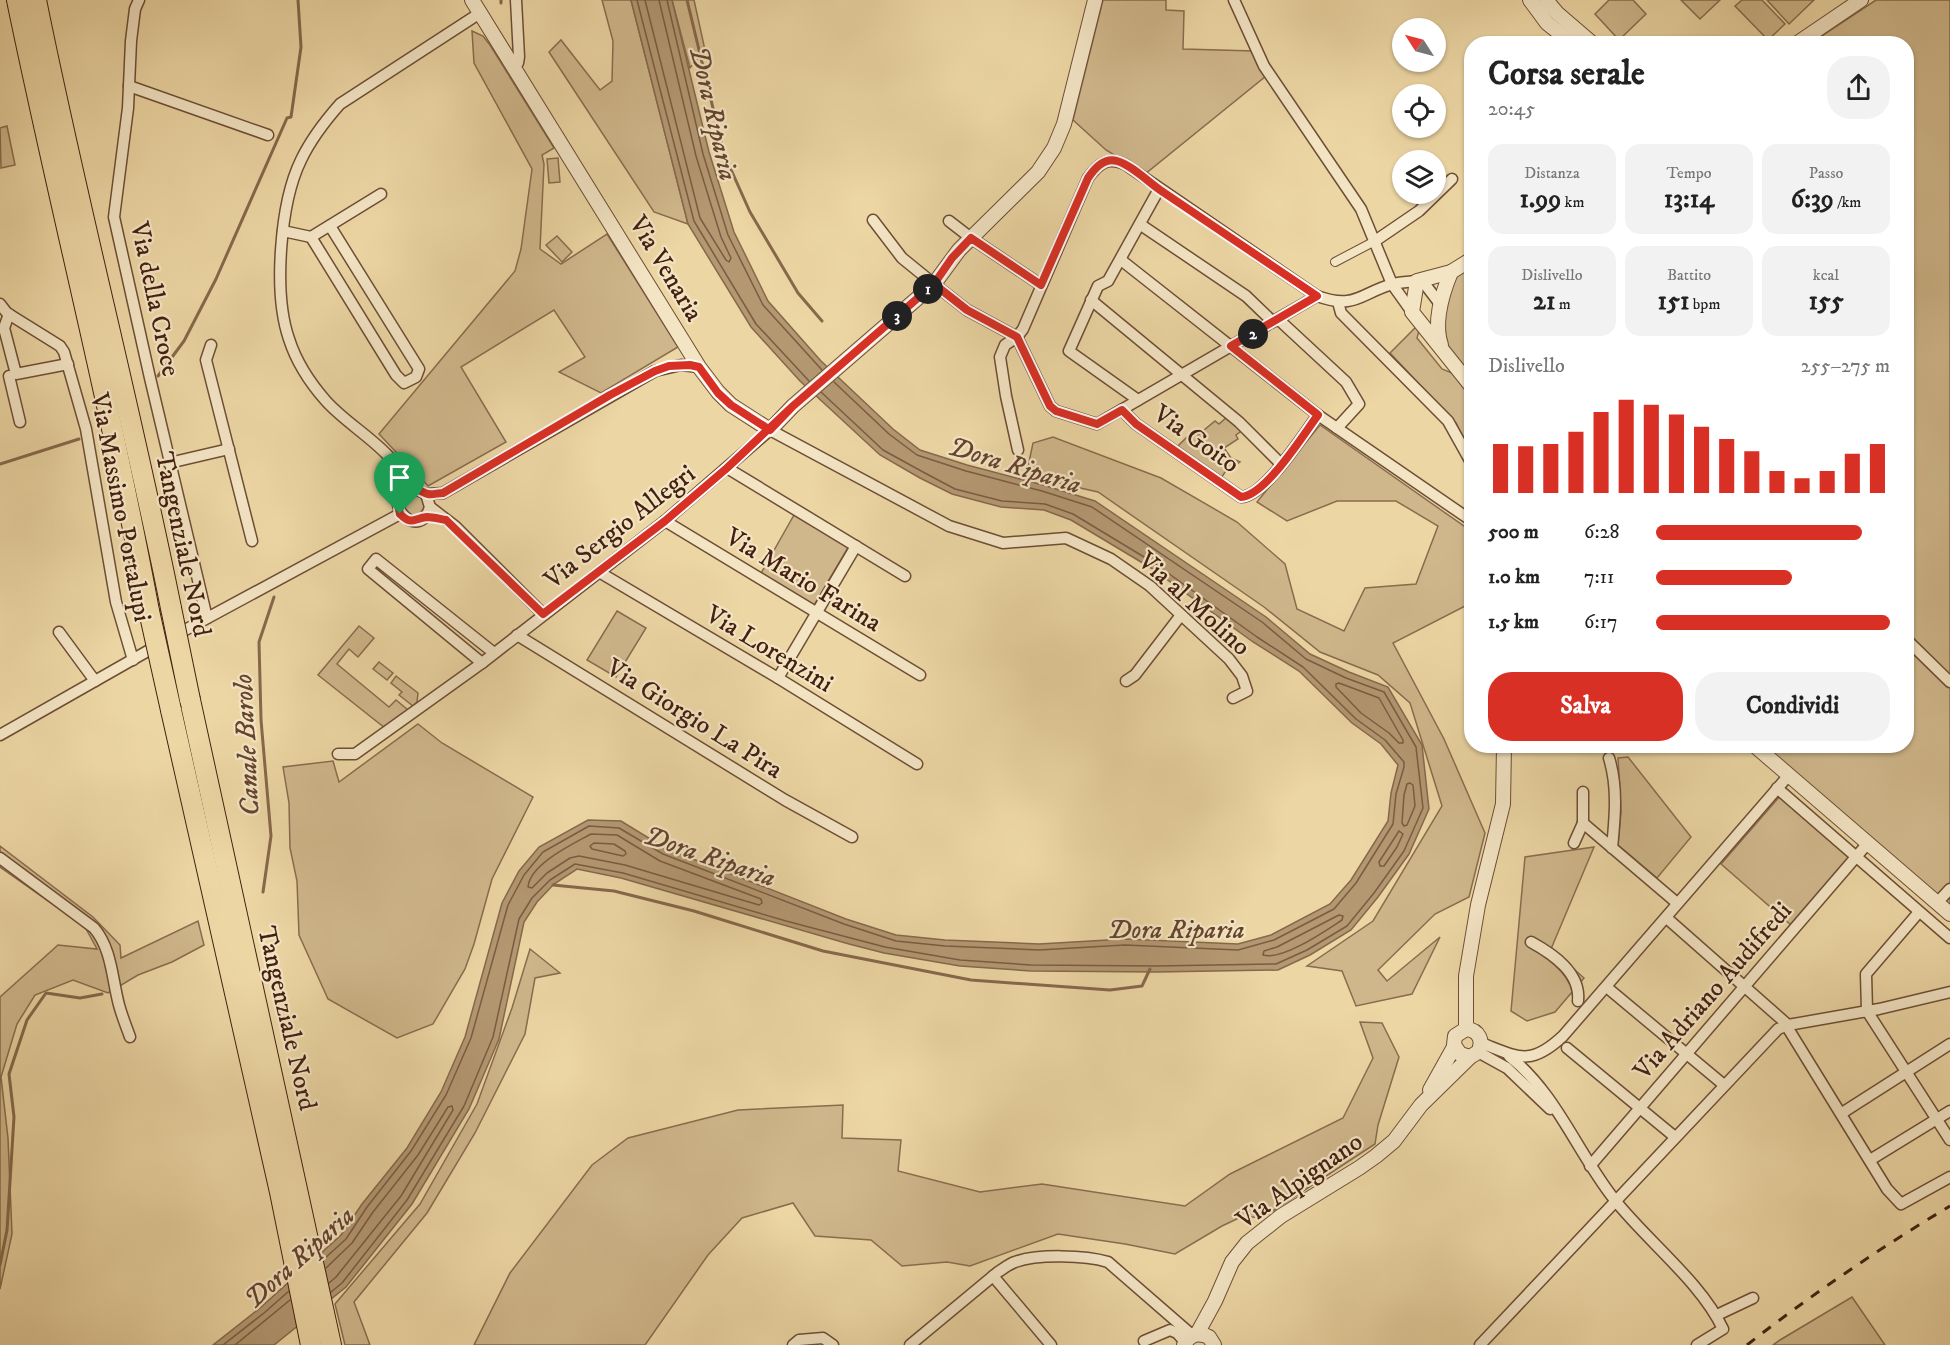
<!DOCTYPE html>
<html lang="it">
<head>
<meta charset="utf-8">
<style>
	body { margin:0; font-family:"IM FELL DW Pica",serif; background:#f2f2f2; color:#222; height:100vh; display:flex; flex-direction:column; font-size:22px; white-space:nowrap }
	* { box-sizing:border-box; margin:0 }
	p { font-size:20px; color:#767676 }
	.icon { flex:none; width:33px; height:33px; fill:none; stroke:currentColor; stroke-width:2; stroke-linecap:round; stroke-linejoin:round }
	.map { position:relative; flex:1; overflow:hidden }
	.side { position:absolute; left:1464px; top:36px; width:450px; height:717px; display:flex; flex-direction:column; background:#fff; border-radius:24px; box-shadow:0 2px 4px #0004 }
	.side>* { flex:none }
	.needle { width:39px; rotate:306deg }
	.controls { position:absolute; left:1392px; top:18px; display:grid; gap:12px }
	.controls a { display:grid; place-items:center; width:54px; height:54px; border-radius:50%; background:#fff; box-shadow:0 2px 4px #0004; font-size:30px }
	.pin { position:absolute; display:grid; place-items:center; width:51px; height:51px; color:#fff; margin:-62px -26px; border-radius:50% 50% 50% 0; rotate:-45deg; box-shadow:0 0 6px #0007 }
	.pin .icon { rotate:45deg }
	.km { position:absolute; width:30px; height:30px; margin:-15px; border-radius:50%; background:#222; color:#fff; font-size:16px; line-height:30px; text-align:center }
	.round { display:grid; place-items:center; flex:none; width:63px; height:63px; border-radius:24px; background:#f2f2f2 }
	.overview { display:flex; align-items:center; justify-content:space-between; height:102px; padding:0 24px }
	h1 { font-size:33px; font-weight:800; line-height:45px }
	.figures { display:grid; grid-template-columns:repeat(3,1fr); gap:9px; height:102px; padding:6px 24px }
	.figures div { display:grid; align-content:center; border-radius:15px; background:#f2f2f2; text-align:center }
	.figures b { font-size:26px; font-weight:800 }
	.figures small { font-size:16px; font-weight:400 }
	.figures p { font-size:16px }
	.chart { height:168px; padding:12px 24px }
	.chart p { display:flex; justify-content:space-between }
	.chart svg { width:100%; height:108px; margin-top:6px; stroke:#d93025; stroke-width:6 }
	.primary-button { display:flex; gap:12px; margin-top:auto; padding:12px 24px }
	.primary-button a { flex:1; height:69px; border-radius:24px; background:#d93025; color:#fff; font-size:24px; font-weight:800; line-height:69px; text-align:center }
	.primary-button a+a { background:#f2f2f2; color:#222 }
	ul { padding:0 24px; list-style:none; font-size:20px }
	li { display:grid; grid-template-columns:96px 72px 1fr; align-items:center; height:45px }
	li i { height:15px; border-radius:8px; background:#d93025 }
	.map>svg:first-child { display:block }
	.green { fill:#cfb78b; stroke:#896c4e; stroke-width:1.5 }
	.water { fill:#b39872; stroke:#86684b; stroke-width:1.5 }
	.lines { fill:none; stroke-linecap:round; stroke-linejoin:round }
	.shore { stroke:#7b5c42; stroke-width:1.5 }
	.stream { stroke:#86684b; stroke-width:3 }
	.pedestrian-casing { stroke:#6d4e36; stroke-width:10 }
	.minor-casing { stroke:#6d4e36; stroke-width:13 }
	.tertiary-casing { stroke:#6d4e36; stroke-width:16 }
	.motorway-casing { stroke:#432011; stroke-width:22 }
	.pedestrian { stroke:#f3e4c4; stroke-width:8 }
	.minor { stroke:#f3e4c4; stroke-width:10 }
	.tertiary { stroke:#f3e4c4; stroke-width:14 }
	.motorway { stroke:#ecd6a4; stroke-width:20 }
	.rail { stroke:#432011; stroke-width:3; stroke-dasharray:10 10; stroke-linecap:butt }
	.motorway-bridge-casing { stroke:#432011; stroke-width:22; stroke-linecap:butt }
	.motorway-bridge { stroke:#ecd6a4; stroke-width:20 }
	.route-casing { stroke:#fff; stroke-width:12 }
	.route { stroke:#d93025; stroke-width:8 }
	.labels { text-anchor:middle; stroke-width:4.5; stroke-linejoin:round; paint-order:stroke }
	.street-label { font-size:26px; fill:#432011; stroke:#f3e4c4 }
	.water-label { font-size:27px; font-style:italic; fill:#65442e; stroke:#f3e4c4 }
</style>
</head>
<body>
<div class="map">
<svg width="1950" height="1345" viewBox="0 0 1950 1345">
	<rect width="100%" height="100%" fill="#ecd6a4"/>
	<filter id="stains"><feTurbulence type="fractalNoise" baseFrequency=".00333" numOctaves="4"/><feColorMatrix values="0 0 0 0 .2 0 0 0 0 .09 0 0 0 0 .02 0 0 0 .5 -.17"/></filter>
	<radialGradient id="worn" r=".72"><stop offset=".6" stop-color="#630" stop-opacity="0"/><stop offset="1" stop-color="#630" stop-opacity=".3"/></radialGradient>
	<g class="green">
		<path d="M602 0H631L688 224 654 212 549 52 561 40 600 90 612 81 613 41Z"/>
		<path d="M672 0H694L705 50 690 68Z"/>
		<path d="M1103 0H1166V10L1184 11 1183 49 1254 51 1266 76 1145 174 1106 150 1073 120Z"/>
		<path d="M1609 0H1633L1646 14 1619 40 1595 14Z"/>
		<path d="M1681 0H1720L1700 19Z"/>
		<path d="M1742 0H1762L1785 24 1768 40 1735 6Z"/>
		<path d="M1767 0H1814L1789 24Z"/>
		<path d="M1876 0H1950V906L1763 746H1906V44L1811 43Z"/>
		<path d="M472 31 483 36 490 45 554 148 542 155 544 164 540 249 561 264 607 234 678 347 601 393 559 372 585 357 554 310 461 367 506 442 428 486 379 434 515 271 521 249 532 169 474 63Z"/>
		<path d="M7 126 15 165 1 168 0 128Z"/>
		<path d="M558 158 560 182 549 183 547 159Z"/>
		<path d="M557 236 572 252 562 262 546 245Z"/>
		<path d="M1471 267V376L1443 339V322L1453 279Z"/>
		<path d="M1416 327 1419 331 1417 338 1442 369 1457 375 1471 398V455L1456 423 1390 353Z"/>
		<path d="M1227 417 1243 430 1236 435 1238 439 1224 448 1231 458 1240 462 1225 472 1220 480 1177 447 1193 431 1198 435 1215 421 1219 424Z"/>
		<path d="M1320 425 1471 531V603L1393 643 1444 739 1485 833 1469 897 1435 914 1378 970 1387 981 1440 937 1412 994 1356 1006 1342 971 1307 966 1373 921 1442 806 1410 703 1378 675 1320 652 1264 607 1098 492 1026 476 1033 443 1053 437 1161 478 1237 522 1285 564 1297 609 1344 631 1365 588 1416 584 1438 526 1396 501H1337L1287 521 1257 502Z"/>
		<circle cx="414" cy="505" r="10"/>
		<path d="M794 515 849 546 813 607 760 575Z"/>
		<path d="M617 611 646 628 616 677 587 660Z"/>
		<path d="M359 626 374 638 358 657 349 649 337 664 389 707 396 700 408 710 385 728 318 675Z"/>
		<path d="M379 662 393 673 387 680 373 669Z"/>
		<path d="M396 676 418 693 417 702 413 706 399 695 402 692 391 683Z"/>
		<path d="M418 724 442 743 533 797 492 879 474 944 465 969 433 1024 397 1038 328 999 299 935 297 881 290 848 289 803 283 767 333 761 339 782Z"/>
		<path d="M1628 757 1691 837 1657 878 1618 845 1621 812 1618 758Z"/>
		<path d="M1780 796 1850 857 1791 925 1721 864Z"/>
		<path d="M0 846 93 917 120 945 121 958 198 921 204 945 172 962 138 975 108 993 73 980 35 995 17 1024 1 1077 8 1138 12 1234 0 1289V997L58 945 97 949 85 927 0 867Z"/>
		<path d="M1594 847 1551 949 1584 978 1555 1012 1527 1021 1511 1011 1525 857Z"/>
		<path d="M530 949 560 973 535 978 525 1034 475 1133 427 1213 354 1302 370 1345H345L335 1304 420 1204 477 1104 512 1008Z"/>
		<path d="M1360 1022 1382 1023 1399 1057 1378 1125 1375 1144 1262 1218 1243 1216 1222 1226 1175 1254 1125 1244 1058 1234 970 1266 947 1262 902 1266 871 1240 815 1236 793 1203 742 1218 708 1255 645 1345H474L510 1273 592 1165 628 1138 738 1110 843 1105 842 1138 901 1140 898 1171 980 1192 1042 1184 1185 1206 1230 1174 1343 1118 1373 1058Z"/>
		<path d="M1852 1297 1885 1345H1773L1780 1340Z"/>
	</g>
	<path class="water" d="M631 0H672L709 152 734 232 768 301 821 361 893 429 920 450 967 465 1043 485 1095 501 1266 617 1310 654 1349 672 1388 687 1422 745 1429 809 1409 854 1378 897 1351 930 1310 955 1278 970 1157 972 1031 971 960 966 884 953 849 944 621 878 577 869 554 884 537 902 524 922 499 1039 469 1109 412 1204 346 1287 274 1345H213L260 1308 341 1235 362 1204 407 1148 441 1092 465 1037 502 903 519 871 539 847 588 820 621 821 665 848 846 919 896 935 945 940 1039 944 1125 939 1238 944 1271 935 1330 904 1351 880 1388 821 1391 793 1398 765 1381 744 1352 723 1299 671 1253 642 1151 568 1071 520 1044 510 1001 507 952 494 920 478 880 455 800 381 751 327 688 224Z"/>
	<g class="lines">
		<g class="shore">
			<path d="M637 0 694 221 756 324 809 381"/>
			<path d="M645 0 700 218 726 260 729 262 731 258 721 237 696 156 659 0"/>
			<path d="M667 0 703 154 728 235 763 305 822 370"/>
			<path d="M1339 683 1379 698 1403 740V743H1399L1389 733 1361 713 1336 687V684Z"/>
			<path d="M1410 783 1413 785 1415 806 1407 825 1404 826 1402 823 1404 795 1407 784Z"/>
			<path d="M1399 831 1403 834 1397 847 1384 866H1380L1379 862Z"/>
			<path d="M591 834 617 835 660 861 761 899 762 903 759 905 625 865 579 856 570 858 547 873 532 888 528 887C530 864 573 844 591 834Z"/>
			<path d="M594 843 614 844 625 851 626 854 623 856 592 849 590 846Z"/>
			<path d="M1339 915 1343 916 1342 920C1325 931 1282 961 1263 955L1264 951 1277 947Z"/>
			<path d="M324 1259 346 1239 367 1207 411 1151 446 1095 471 1038 508 905 524 875 543 852 589 826 619 828 663 854 844 924 896 941 945 946 1039 950 1125 945 1238 950 1274 940 1334 909 1356 883 1393 824 1396 794 1404 767V762L1385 740 1356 719 1303 667 1257 637 1154 563 1073 514 1045 504 1002 501 955 489 923 472 883 450 821 392"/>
			<path d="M326 1268 352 1243 373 1212 418 1155 448 1107 452 1106 453 1110 401 1196 336 1277 329 1283"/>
			<path d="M331 1292 342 1283 407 1200 464 1106 493 1037 519 919 532 898 550 880 575 864 623 873 786 921 885 947 960 960 1031 965 1157 966 1276 964 1307 950 1347 926 1374 893 1404 851 1423 808 1416 747 1384 692 1346 678 1306 659 1262 622 1092 507 1042 491 966 471 917 455 889 434 834 382"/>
			<path d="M223 1345 264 1313 289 1291"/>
			<path d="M235 1345 290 1300"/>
		</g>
		<g class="stream">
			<path d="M501 0V3"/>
			<path d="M687 0 724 154 750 212 798 293 822 321"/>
			<path d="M158 376 184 341 216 279 287 118 291 117 301 47 298 0"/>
			<path d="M0 464 79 439"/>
			<path d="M553 885 614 891 694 911 823 951 971 980 1110 990 1142 986 1150 969"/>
			<path d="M263 892 271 836 261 720 259 642 274 597"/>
			<path d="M0 1265 7 1230 14 1117 9 1074 27 1020 46 993 80 998 102 994"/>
		</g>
		<defs>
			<path id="pedestrian" d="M1335 262 1375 241"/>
			<g id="minor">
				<path d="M139 0 135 9 131 41 128 108 114 217 150 378 207 618"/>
				<path d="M1234 0 1264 66 1361 209 1392 284 1412 312"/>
				<path d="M513 67 518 63 519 57 516 0"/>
				<path d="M129 86 268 135"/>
				<path d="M873 220 902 258 934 284 967 310 1017 337"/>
				<path d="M949 221 971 238 1041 285"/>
				<path d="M1141 225 1246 296 1273 322"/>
				<path d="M283 231 311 237 381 194"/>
				<path d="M311 237 396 375 404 383 416 377 419 369 330 226"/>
				<path d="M1375 241 1419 211 1452 179"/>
				<path d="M1121 260 1318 415 1472 521"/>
				<path d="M1421 279 1440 304"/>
				<path d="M1091 300 1239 422 1281 464"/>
				<path d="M1338 302 1341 313 1448 421 1472 464"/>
				<path d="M0 304 7 313 60 346 64 352 86 429 116 602 133 660"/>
				<path d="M9 314 4 328 16 374 68 364"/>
				<path d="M1278 319 1346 382 1359 404 1337 428"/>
				<path d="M1017 337 1050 406 1056 411 1097 424 1317 296"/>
				<path d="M211 345 206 360 252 541"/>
				<path d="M9 376 20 422"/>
				<path d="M1138 400 1069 351 1098 286 1108 281 1159 189"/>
				<path d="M1122 410 1136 424 1241 497C1265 496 1303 435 1318 415"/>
				<path d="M1018 450 1006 396 1000 357 1005 345 1017 337 1023 329 1088 178C1099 163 1108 156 1126 165L1317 296C1356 310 1360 293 1393 284 1401 282 1409 282 1417 281"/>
				<path d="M169 463 229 449"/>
				<path d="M727 468 905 576"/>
				<path d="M409 490C396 449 353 431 326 401 311 384 296 361 289 339 273 293 280 203 301 160 311 139 325 121 340 104L480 13"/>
				<path d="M426 494 430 507C419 545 377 497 411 490 418 488 422 493 428 494 433 494 438 493 443 493L655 371 681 365 699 367"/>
				<path d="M430 507 456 527 543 614"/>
				<path d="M665 521 920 675"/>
				<path d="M599 572 778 678 917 764"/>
				<path d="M59 632 95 681"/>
				<path d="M517 635 785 800 852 837"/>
				<path d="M174 636 400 514"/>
				<path d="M1906 639 1950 682"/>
				<path d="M482 663 368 569 376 559 494 653"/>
				<path d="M778 678 856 546"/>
				<path d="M1126 681 1135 675 1181 615"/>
				<path d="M0 735 160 644"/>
				<path d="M338 754H355L482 663 665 521 770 430 949 526 1003 543 1066 538 1111 559 1150 586 1229 659 1242 676 1247 691 1233 698"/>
				<path d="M1609 758C1618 787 1615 817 1612 848"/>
				<path d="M1777 788 1950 938"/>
				<path d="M1583 792V823L1677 903"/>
				<path d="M1574 843 1583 823"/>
				<path d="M0 858 94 928C112 949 112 979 119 1005 122 1016 126 1026 130 1037"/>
				<path d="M1937 903 1950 889"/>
				<path d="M1919 912 1866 974 1867 1011 1950 1140"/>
				<path d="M1670 921 1788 1025 1789 1030 1887 1189 1901 1204 1950 1177"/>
				<path d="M1531 942C1553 954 1581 973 1578 1001"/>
				<path d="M1610 990 1724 1085"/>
				<path d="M1481 1043C1518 1057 1530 1067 1563 1036L1789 775"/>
				<path d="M1567 1048 1675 1137"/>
				<path d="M1478 1052 1507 1068 1550 1109"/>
				<path d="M1509 1056C1556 1093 1577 1152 1614 1199 1647 1241 1701 1282 1723 1329L1697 1345"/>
				<path d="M1842 1113 1950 1044"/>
				<path d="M1870 1160 1950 1111"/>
				<path d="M1590 1166 1868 843"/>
				<path d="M993 1276 1051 1345"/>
				<path d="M1717 1315 1753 1298"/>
				<path d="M1144 1341 1170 1330 1177 1333 1185 1342"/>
				<path d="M793 1345 799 1340 823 1338 833 1345"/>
				<path d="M910 1345 998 1272C1003 1269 1009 1264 1015 1262 1037 1254 1085 1255 1108 1262L1192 1335"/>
				<path d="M1480 1345 1778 1029 1788 1025 1879 1009 1950 992"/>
			</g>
			<g id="tertiary">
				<path d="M472 0 699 367 718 392 731 405 770 430 793 406 934 284 959 250 1038 172 1054 148 1064 124 1095 0"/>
				<path d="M1530 0 1547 23 1573 44"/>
				<path d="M1546 0 1557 13 1593 44"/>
				<path d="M1796 44 1861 0"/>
				<path d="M1472 259 1451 272 1417 281 1412 312 1472 387"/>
				<path d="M1441 345C1433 322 1442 294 1451 272"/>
				<path d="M1755 746 1950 914"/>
				<path d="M1466 1029V976L1478 905 1503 804 1504 746"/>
				<path d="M1430 1090 1454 1047"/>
				<path d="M1197 1334 1215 1301 1232 1262 1247 1243 1281 1216 1359 1168 1376 1156 1394 1141 1421 1105 1470 1057 1478 1052C1484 1041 1479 1030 1466 1029L1455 1036 1454 1045 1460 1054 1470 1057"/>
				<path d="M1184 1345C1190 1334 1198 1332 1209 1337L1214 1345"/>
			</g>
			<g id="motorway">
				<path d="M17 0C59 204 111 406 149 611"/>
				<path d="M36 0C77 204 130 404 171 608"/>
				<path d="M190 700 331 1345"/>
				<path d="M171 710 280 1192 311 1345"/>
			</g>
		</defs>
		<use href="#pedestrian" class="pedestrian-casing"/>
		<use href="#minor" class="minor-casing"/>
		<use href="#tertiary" class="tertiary-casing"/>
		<use href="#motorway" class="motorway-casing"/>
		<use href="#pedestrian" class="pedestrian"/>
		<use href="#minor" class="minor"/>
		<use href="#tertiary" class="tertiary"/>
		<use href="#motorway" class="motorway"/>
		<path class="rail" d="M1747 1345C1811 1295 1880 1248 1950 1206"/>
		<defs>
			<g id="motorway-bridge">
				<path d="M171 608 190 700"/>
				<path d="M149 611 171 710"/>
			</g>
		</defs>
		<use href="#motorway-bridge" class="motorway-bridge-casing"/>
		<use href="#motorway-bridge" class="motorway-bridge"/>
	</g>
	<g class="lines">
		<defs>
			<path id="route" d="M400 514C397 503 400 489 414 489 420 489 423 493 428 494 432 495 438 493 443 493L610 395 655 371 669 366 690 365 699 367 718 393 731 405 770 430 793 406 934 284 967 310 1017 337 1050 406 1056 411 1097 424 1122 410 1136 424 1241 497C1266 495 1303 435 1318 415L1231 346 1317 296C1266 261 1214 227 1163 192 1150 184 1132 165 1117 161 1104 157 1094 169 1088 178L1041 285 971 238 952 258 934 284 793 406 727 468 665 521 543 614 446 520C440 519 433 517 427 517 414 518 412 526 400 514"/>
		</defs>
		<use href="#route" class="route-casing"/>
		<use href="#route" class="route"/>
	</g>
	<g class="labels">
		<g class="street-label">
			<text transform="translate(667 268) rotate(59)" y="9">Via Venaria</text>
			<text transform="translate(156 299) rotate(78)" y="9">Via della Croce</text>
			<text transform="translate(1197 438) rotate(35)" y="9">Via Goito</text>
			<text transform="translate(122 507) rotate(79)" y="9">Via Massimo Portalupi</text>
			<text transform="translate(619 526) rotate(-38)" y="9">Via Sergio Allegri</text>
			<text transform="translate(184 544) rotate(78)" y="9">Tangenziale Nord</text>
			<text transform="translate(804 579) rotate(31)" y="9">Via Mario Farina</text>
			<text transform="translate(1195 603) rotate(42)" y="9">Via al Molino</text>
			<text transform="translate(770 648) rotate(31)" y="9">Via Lorenzini</text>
			<text transform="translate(695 718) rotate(32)" y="9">Via Giorgio La Pira</text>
			<text transform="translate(1712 990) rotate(-49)" y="9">Via Adriano Audifredi</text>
			<text transform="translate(288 1018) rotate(77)" y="9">Tangenziale Nord</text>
			<text transform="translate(1299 1180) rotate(-35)" y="9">Via Alpignano</text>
		</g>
		<g class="water-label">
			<text transform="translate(714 113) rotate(77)" y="9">Dora Riparia</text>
			<text transform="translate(1015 465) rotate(17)" y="9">Dora Riparia</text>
			<text transform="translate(246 745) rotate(-93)" y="9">Canale Barolo</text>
			<text transform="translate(710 856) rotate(19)" y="9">Dora Riparia</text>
			<text x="1176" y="938">Dora Riparia</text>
			<text transform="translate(299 1257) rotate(-42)" y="9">Dora Riparia</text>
		</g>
	</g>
	<rect width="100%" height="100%" filter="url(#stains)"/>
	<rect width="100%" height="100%" fill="url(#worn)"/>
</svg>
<div class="controls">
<a><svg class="needle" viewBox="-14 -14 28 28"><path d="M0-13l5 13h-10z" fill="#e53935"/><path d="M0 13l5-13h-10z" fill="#767676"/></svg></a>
<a><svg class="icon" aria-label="locate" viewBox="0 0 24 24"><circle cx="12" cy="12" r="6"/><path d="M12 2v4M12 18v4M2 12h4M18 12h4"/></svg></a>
<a><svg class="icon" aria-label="layers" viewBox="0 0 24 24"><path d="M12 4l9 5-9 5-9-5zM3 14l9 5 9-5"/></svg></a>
</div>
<div class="pin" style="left:400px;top:514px;background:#1e9e55"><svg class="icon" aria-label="arrive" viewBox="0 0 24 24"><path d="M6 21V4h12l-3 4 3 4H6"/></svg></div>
<b class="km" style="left:928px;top:289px">1</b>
<b class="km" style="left:1253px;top:334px">2</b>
<b class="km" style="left:897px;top:316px">3</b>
<section class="side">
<div class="overview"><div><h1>Corsa serale</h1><p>20:45</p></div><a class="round"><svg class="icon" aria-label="share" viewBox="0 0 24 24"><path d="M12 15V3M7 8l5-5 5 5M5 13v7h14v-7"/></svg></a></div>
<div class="figures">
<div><p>Distanza</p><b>1.99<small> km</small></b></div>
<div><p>Tempo</p><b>13:14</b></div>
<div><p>Passo</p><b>6:39<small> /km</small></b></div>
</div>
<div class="figures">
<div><p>Dislivello</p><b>21<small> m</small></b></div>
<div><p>Battito</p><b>151<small> bpm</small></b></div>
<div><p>kcal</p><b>155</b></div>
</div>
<div class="chart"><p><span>Dislivello</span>255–275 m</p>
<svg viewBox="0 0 160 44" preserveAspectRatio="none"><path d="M5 44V24M15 44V25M25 44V24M35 44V19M45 44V11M55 44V6M65 44V8M75 44V12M85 44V17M95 44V22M105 44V27M115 44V35M125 44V38M135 44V35M145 44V28M155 44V24"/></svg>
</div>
<ul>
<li><b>500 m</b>6:28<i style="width:88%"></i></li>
<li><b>1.0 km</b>7:11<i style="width:58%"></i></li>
<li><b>1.5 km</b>6:17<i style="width:100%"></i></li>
</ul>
<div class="primary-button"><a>Salva</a><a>Condividi</a></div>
</section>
</div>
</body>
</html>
